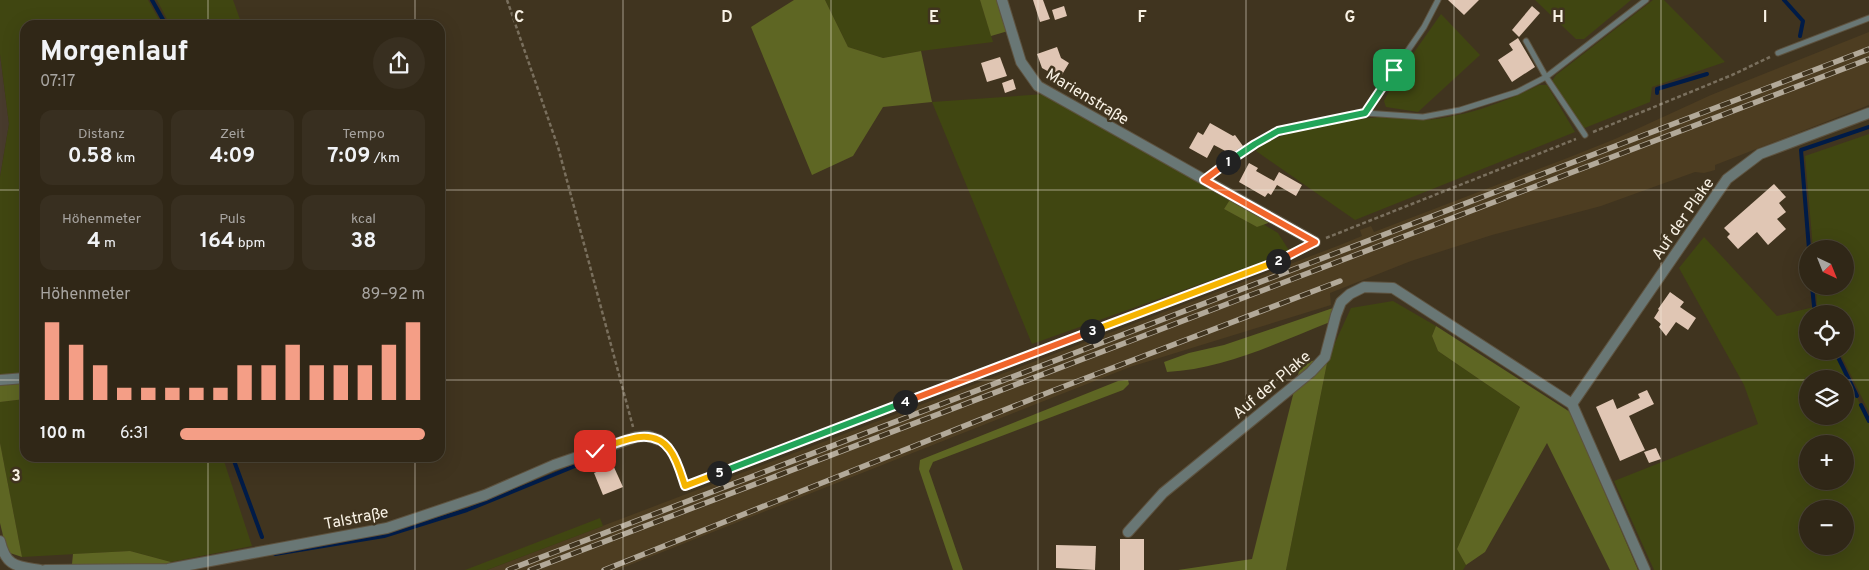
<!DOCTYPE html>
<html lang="de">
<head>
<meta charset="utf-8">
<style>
	body { margin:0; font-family:Overpass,sans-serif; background:#382f20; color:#f1f3f6; height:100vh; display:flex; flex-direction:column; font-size:19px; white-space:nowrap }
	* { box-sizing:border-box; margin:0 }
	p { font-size:16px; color:#a8a5a1 }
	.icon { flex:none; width:28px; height:28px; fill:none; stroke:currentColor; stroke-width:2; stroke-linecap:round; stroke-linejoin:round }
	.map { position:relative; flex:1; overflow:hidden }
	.details { position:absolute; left:20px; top:20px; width:425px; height:442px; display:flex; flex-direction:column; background:#302717; border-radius:15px; box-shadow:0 5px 20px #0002,0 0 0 1px #4b4436 }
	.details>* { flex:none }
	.needle { width:32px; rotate:137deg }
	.tools { position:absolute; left:1799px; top:240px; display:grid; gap:10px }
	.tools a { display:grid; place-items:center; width:55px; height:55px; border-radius:50%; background:#302717; box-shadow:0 5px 20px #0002,0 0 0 1px #4b4436; font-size:25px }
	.pin { position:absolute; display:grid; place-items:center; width:42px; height:42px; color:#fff; margin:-21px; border-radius:10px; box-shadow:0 2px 8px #0006 }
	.km { position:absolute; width:25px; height:25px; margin:-12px; border-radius:50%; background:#222; color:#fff; font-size:14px; line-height:25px; text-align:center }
	.round { display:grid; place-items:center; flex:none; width:52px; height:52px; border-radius:26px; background:#382f20 }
	.head { display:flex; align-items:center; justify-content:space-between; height:85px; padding:0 20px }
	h1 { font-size:28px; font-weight:700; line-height:38px }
	.metrics { display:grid; grid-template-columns:repeat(3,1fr); gap:8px; height:85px; padding:5px 20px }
	.metrics div { display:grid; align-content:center; border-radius:12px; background:#382f20; text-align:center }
	.metrics b { font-size:21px; font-weight:700 }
	.metrics small { font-size:14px; font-weight:400 }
	.metrics p { font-size:14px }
	.chart { height:140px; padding:10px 20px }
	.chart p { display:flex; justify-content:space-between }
	.chart svg { width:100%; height:90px; margin-top:5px; stroke:#f49e86; stroke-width:6 }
	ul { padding:0 20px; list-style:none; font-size:16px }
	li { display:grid; grid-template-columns:80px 60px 1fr; align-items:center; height:38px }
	li i { height:12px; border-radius:6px; background:#f49e86 }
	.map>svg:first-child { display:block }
	.industrial { fill:#483b2d }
	.built { fill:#4d3d21 }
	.green { fill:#404611; fill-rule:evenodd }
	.forest { fill:#5e6623 }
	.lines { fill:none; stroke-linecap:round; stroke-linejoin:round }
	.stream { stroke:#001b47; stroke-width:4 }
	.building { fill:#e0c6b4 }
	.service-casing { stroke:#5d523f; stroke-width:7 }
	.minor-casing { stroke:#5d523f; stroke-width:12 }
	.path { stroke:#796f5d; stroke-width:2.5; stroke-dasharray:4 2.5; stroke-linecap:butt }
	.service { stroke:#697775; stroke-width:5 }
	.minor { stroke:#697775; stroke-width:10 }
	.rail-casing { stroke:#b2a999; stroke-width:5.5 }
	.rail { stroke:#40341f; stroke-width:4; stroke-dasharray:11; stroke-linecap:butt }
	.split-1-casing { stroke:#fff; stroke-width:10 }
	.split-2-casing { stroke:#fff; stroke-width:10 }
	.split-3-casing { stroke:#fff; stroke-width:10 }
	.split-4-casing { stroke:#fff; stroke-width:10 }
	.split-5-casing { stroke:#fff; stroke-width:10 }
	.split-6-casing { stroke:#fff; stroke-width:10 }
	.split-1 { stroke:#22a559; stroke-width:6 }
	.split-2 { stroke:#f0652b; stroke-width:6 }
	.split-3 { stroke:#f5b400; stroke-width:6 }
	.split-4 { stroke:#f0652b; stroke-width:6 }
	.split-5 { stroke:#22a559; stroke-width:6 }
	.split-6 { stroke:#f5b400; stroke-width:6 }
	.grid { fill:none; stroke:#f8f1e4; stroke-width:1; stroke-opacity:0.55 }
	.labels { text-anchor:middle; stroke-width:5; stroke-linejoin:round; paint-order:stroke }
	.street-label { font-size:16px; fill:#f8f1e4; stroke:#40341f }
	.grid-label { font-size:16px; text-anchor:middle; font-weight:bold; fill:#f8f1e4; stroke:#40341f; stroke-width:5; stroke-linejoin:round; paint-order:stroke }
</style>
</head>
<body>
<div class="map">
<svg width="1869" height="570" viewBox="0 0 1869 570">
	<rect width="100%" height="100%" fill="#40341f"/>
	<path class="industrial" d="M0 54 9 124 0 177Z"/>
	<path class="built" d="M1869 32V105L1715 165V170L1704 173 1695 172 1601 206 1492 235 1411 261 1330 293 1331 305 1130 367 617 570H487L1340 245 1362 236 1360 230 1371 226 1374 232 1570 157 1615 139 1711 95Z"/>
	<g class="green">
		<path d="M0 0H148L162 25H25V372L0 375V177L9 124 0 54Z"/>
		<path d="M157 0H233L242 25H170Z"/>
		<path d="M825 0H980L993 42 921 51 883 58 848 47Z"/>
		<path d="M1535 0H1631L1584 39H1576Z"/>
		<path d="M1653 0H1664L1725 62 1652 87 1650 102 1582 129 1552 81 1556 75Z"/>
		<path d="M1441 14 1480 55 1418 112 1386 107 1384 101 1396 78Z"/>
		<path d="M1539 85H1547L1575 132 1355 220 1256 151C1274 130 1352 119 1380 117 1393 116 1406 120 1419 120 1431 120 1445 118 1457 115 1481 111 1517 96 1539 85Z"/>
		<path d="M1045 94 1231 198 1224 209 1257 227 1263 224 1278 233 1290 252 1032 344 932 102Z"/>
		<path d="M1869 134V412L1839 351H1845V314H1821L1817 306 1816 286H1845V249H1813L1805 156Z"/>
		<path d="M1704 237 1777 316 1814 307 1818 314H1808V351H1835L1869 423V570H1654L1614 481 1758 424 1744 385 1679 268ZM1808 379H1845V416H1808ZM1808 444H1845V481H1808ZM1808 509H1845V546H1808Z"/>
		<path d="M1393 301 1436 326 1432 336 1438 351 1520 407 1457 549 1466 565 1463 570H1286L1328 358 1351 308Z"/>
		<path d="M25 399V458H223L252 546 171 562 130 551 22 557 0 443V402Z"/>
		<path d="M600 518 603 526 487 570H465Z"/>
	</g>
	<g class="forest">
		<path d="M794 0H825L848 47 883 58 921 51 932 102 883 107 853 156 812 175 751 27Z"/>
		<path d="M980 0H998L1008 31 991 36Z"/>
		<path d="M1231 198 1271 222 1257 227 1224 209Z"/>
		<path d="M1333 308 1330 322C1277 343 1224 369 1167 372L1164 362 1189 353 1224 345Z"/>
		<path d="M1436 326 1570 412 1638 570H1610L1547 443 1485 552 1466 565 1457 549 1520 407 1438 351 1432 336Z"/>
		<path d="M1328 358 1286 570H1178L1252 559 1301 363Z"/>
		<path d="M1128 380 1129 384 1123 390 933 462 929 471 963 570H953L919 469 920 460 1118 381Z"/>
		<path d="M25 383V399L0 402V385Z"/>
		<path d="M0 443 22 557 7 552 0 523Z"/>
		<path d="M130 551 171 562 165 566 72 564 73 554Z"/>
	</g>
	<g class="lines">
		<g class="stream">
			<path d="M152 0 166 25"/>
			<path d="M1784 0 1803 21 1800 36"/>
			<path d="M1657 93V89L1707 74"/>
			<path d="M1809 249 1801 150 1869 127"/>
			<path d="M1812 286 1814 306 1818 314"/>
			<path d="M1835 351 1857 396"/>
			<path d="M1861 405 1869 421"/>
			<path d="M233 458 262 537"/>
			<path d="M275 554 384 536 467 510 575 466"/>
		</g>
	</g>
	<g class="building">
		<path d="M1033 0H1043L1050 19 1040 22Z"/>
		<path d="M1448 0H1479L1464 15Z"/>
		<path d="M1064 6 1067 16 1055 20 1052 10Z"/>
		<path d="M1532 6 1540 13 1519 37 1512 30Z"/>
		<path d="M1518 38 1535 67 1512 82 1498 60 1513 50 1509 44Z"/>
		<path d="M1057 47 1061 58 1069 63 1060 78 1042 68 1037 54Z"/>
		<path d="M1000 57 1007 76 987 82 981 63Z"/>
		<path d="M1013 79 1016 89 1005 93 1002 83Z"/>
		<path d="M1210 123 1233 136 1235 135 1243 146 1231 154 1214 145 1207 158 1189 148 1198 132 1203 135Z"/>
		<path d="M1249 163 1258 168 1256 171 1274 181 1279 172 1302 185 1296 196 1277 185 1271 195 1268 193 1265 197 1239 182Z"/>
		<path d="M1774 184 1786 197 1779 203 1786 212 1777 219 1786 229 1768 245 1757 232 1738 249 1727 237 1730 234 1724 228Z"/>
		<path d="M1670 292 1684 302 1680 307 1696 318 1688 330 1676 322 1666 336 1659 327 1661 324 1654 318 1659 310 1658 309Z"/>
		<path d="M1647 390 1654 404 1629 416 1645 450 1620 461 1596 407 1613 399 1617 409 1640 398 1638 394Z"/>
		<path d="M1656 448 1661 459 1649 463 1644 452Z"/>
		<path d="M613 465 623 487 603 495 594 473Z"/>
		<rect x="1120" y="539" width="24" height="31"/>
		<path d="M1056 545 1096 546 1095 570 1056 568Z"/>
	</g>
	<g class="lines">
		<defs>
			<g id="service">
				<path d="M1526 41 1546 77 1585 135"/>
				<path d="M1778 53 1869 18"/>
				<path d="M1365 113 1424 27 1438 0"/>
				<path d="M1204 180 1255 144 1278 131 1365 113 1423 117 1460 110 1517 92 1546 77 1646 0"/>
			</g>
			<g id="minor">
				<path d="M1002 0 1021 62 1038 86 1315 242"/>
				<path d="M0 380 25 378"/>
				<path d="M1572 404 1727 179 1760 154 1869 113"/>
				<path d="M1128 532 1163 493 1311 372 1325 357 1336 315 1341 302 1350 294 1364 287 1393 288 1572 404 1645 570"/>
				<path d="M0 541C6 567 17 566 40 570"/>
				<path d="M45 570 168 569 387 528 485 495 554 465 636 437 648 436 659 440"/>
			</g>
		</defs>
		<use href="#service" class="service-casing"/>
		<use href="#minor" class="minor-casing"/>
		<g class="path">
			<path d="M507 0 558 147 633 427"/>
			<path d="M1593 132 1732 75 1770 57"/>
			<path d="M1326 238 1576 139"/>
			<path d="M668 446 672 452 685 485 1290 256 1303 249"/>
		</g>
		<use href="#service" class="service"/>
		<use href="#minor" class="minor"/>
		<defs>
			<g id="rail">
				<path d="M508 570 1869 49"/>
				<path d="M530 570 1869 59"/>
				<path d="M604 570 1052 391 1340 281"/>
			</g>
		</defs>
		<use href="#rail" class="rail-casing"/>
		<use href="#rail" class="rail"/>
	</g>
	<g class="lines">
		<defs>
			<path id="split-1" d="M1228 162 1255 144 1278 131 1365 113 1394 70"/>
			<path id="split-2" d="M1228 162 1204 180 1315 242 1278 261"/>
			<path id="split-3" d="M1092 331 1278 261"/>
			<path id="split-4" d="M905 402 1092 331"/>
			<path id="split-5" d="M719 473 905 402"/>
			<path id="split-6" d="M595 451C618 443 652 424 670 450 677 459 681 474 685 486L719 473"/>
		</defs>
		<use href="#split-1" class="split-1-casing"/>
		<use href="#split-2" class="split-2-casing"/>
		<use href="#split-3" class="split-3-casing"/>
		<use href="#split-4" class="split-4-casing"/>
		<use href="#split-5" class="split-5-casing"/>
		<use href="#split-6" class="split-6-casing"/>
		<use href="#split-1" class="split-1"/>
		<use href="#split-2" class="split-2"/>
		<use href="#split-3" class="split-3"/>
		<use href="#split-4" class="split-4"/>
		<use href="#split-5" class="split-5"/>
		<use href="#split-6" class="split-6"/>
	</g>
	<path class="grid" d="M208 0V25M415 0V25M623 0V570M831 0V570M1038 0V570M1246 0V570M1454 0V570M1661 0V570M0 190H25M440 190H1869M0 380H25M440 380H1808M1845 380H1869M208 458V570M415 458V570"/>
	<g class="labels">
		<g class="street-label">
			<text transform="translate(1088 96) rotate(31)" y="6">Marienstraße</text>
			<text transform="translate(1682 218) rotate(-55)" y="6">Auf der Plake</text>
			<text transform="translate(1271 384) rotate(-40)" y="6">Auf der Plake</text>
			<text transform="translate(356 517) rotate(-11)" y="6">Talstraße</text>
		</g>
	</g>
	<g class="grid-label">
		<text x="519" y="22">C</text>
		<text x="727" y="22">D</text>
		<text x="934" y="22">E</text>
		<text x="1142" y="22">F</text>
		<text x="1350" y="22">G</text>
		<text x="1558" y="22">H</text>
		<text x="1765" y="22">I</text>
		<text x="16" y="481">3</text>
	</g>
</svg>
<div class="tools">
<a><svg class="needle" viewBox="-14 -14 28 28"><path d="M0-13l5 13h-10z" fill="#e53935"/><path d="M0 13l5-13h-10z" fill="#a8a5a1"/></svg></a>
<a><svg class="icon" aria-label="locate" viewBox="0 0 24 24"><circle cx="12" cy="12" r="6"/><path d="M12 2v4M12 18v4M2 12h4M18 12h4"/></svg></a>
<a><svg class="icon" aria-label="layers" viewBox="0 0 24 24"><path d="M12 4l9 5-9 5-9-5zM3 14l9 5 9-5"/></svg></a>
<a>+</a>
<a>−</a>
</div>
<div class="pin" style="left:1394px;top:70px;background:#1e9e55"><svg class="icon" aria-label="arrive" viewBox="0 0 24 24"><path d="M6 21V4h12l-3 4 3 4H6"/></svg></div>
<div class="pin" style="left:595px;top:451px;background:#d93025"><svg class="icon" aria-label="check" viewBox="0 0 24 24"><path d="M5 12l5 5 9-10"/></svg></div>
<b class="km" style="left:1228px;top:162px">1</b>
<b class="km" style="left:1278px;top:261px">2</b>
<b class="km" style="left:1092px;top:331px">3</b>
<b class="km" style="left:905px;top:402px">4</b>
<b class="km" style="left:719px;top:473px">5</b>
<section class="details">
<div class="head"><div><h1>Morgenlauf</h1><p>07:17</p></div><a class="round"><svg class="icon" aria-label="share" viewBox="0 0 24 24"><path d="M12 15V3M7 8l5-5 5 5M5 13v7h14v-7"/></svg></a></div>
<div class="metrics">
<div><p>Distanz</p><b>0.58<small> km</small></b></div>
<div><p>Zeit</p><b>4:09</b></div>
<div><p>Tempo</p><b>7:09<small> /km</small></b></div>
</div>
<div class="metrics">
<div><p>Höhenmeter</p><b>4<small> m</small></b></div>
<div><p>Puls</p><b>164<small> bpm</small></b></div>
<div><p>kcal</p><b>38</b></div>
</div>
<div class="chart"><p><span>Höhenmeter</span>89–92 m</p>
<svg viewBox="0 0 160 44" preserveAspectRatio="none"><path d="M5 44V6M15 44V17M25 44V27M35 44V38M45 44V38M55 44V38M65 44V38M75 44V38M85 44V27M95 44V27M105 44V17M115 44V27M125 44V27M135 44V27M145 44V17M155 44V6"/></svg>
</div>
<ul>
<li><b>100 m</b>6:31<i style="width:100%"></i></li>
</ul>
</section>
</div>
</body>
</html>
